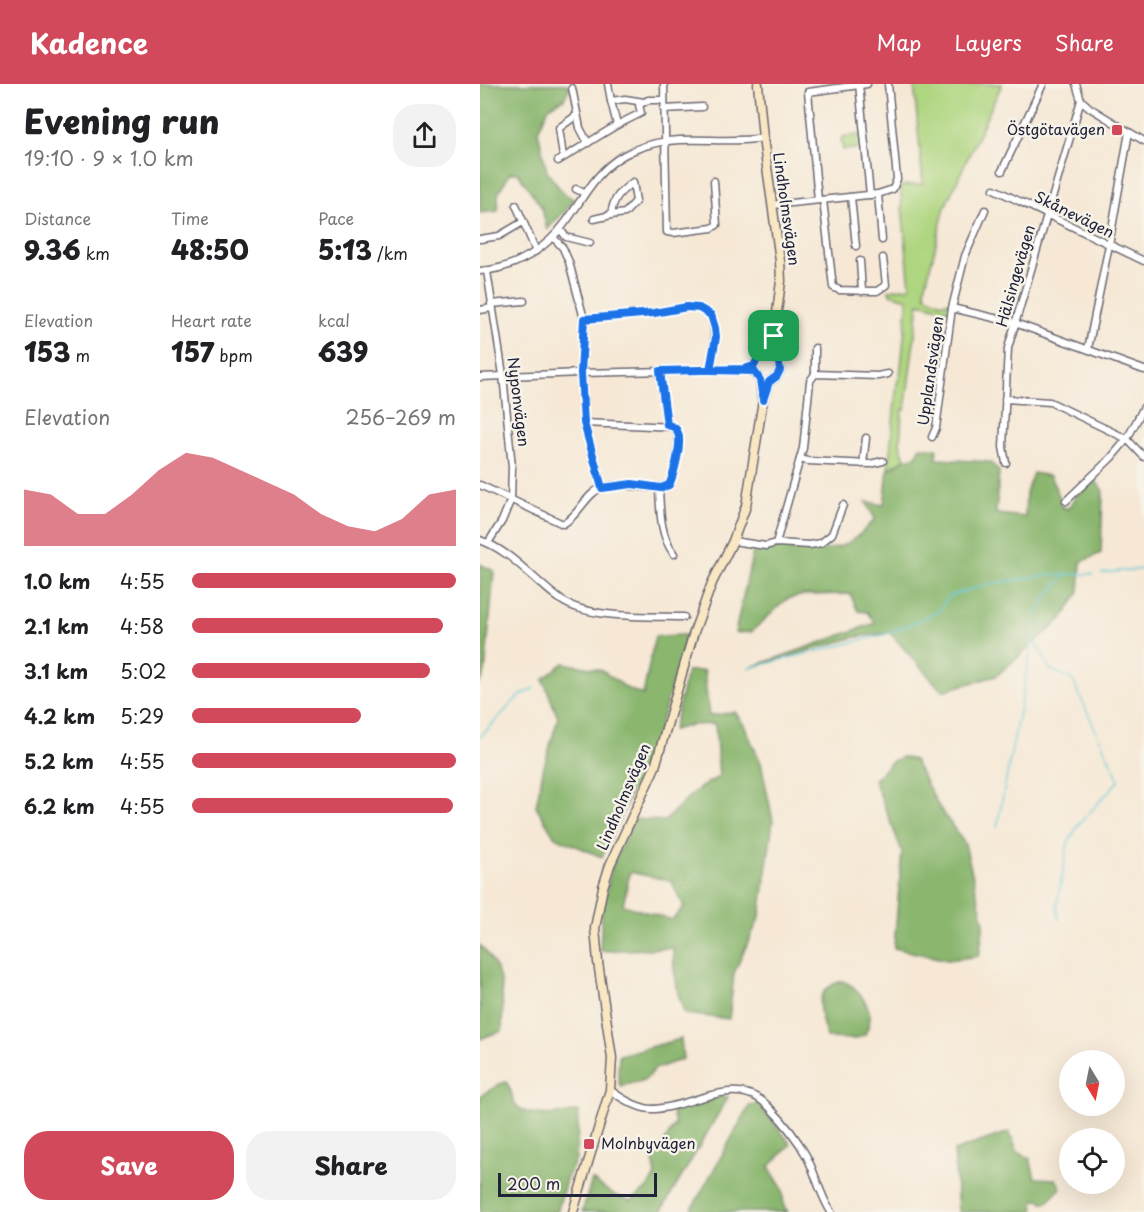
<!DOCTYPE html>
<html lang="en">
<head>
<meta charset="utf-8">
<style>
	body { margin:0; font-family:"Playpen Sans",sans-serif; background:#f2f2f2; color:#202124; height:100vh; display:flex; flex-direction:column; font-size:22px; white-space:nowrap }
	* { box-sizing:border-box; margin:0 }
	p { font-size:20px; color:#757577 }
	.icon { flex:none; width:33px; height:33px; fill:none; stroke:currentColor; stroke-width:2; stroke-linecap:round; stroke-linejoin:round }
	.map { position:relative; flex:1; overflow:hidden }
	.panel { display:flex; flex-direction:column; background:#fff; width:480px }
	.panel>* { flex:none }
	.needle { width:39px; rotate:170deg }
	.controls { position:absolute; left:579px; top:966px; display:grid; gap:12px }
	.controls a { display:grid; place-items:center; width:66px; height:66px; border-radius:50%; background:#fff; box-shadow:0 6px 24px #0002; font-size:30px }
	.scale { position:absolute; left:18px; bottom:15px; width:159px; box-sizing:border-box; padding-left:6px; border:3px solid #22223b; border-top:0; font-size:16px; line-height:21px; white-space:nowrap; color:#22223b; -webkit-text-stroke:4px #f7f3e8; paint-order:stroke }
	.pin { position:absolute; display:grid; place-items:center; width:51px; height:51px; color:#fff; margin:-26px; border-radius:12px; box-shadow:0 3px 9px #0006 }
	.round { display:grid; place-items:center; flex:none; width:63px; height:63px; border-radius:24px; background:#f2f2f2 }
	.summary { display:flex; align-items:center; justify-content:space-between; height:102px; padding:0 24px }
	h1 { font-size:33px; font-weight:800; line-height:45px }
	.figures { display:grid; grid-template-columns:repeat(3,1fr); gap:9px; height:102px; padding:6px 24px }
	.figures div { display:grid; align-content:center }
	.figures b { font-size:26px; font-weight:800 }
	.figures small { font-size:16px; font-weight:400 }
	.figures p { font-size:16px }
	.chart { height:168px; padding:12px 24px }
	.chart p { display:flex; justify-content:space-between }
	.chart svg { width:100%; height:108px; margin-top:6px; fill:#d1495b; opacity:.7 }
	.primary-button { display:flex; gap:12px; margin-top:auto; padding:12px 24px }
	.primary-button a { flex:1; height:69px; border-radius:24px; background:#d1495b; color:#fff; font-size:24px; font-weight:800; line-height:69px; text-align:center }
	.primary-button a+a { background:#f2f2f2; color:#202124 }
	ul { padding:0 24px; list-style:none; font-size:20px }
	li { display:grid; grid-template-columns:96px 72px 1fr; align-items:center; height:45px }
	li i { height:15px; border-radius:8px; background:#d1495b }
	header { display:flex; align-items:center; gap:36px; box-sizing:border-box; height:84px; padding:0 30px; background:#d1495b; color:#fff }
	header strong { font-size:28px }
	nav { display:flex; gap:33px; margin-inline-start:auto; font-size:21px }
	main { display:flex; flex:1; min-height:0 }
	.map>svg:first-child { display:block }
	.green { fill:#aed57f; stroke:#687c5d; stroke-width:1.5 }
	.forest { fill:#8ab66e; stroke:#566c54; stroke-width:1.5; fill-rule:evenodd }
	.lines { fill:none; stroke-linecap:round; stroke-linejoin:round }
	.stream { stroke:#5cc8d4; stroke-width:1.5 }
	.minor-casing { stroke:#6c6771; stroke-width:9 }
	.secondary-casing { stroke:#6c6771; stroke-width:11 }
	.minor { stroke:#fff; stroke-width:6 }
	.secondary { stroke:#f9e7c3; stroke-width:8 }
	.route-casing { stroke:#fff; stroke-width:12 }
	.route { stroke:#1a73e8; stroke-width:8 }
	.poi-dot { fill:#d1495b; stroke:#f7f3e8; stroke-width:2 }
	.labels { text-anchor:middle; stroke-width:5; stroke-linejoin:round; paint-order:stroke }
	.poi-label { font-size:15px; fill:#22223b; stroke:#f7f3e8; text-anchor:end }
	.street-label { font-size:15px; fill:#22223b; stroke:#f7f3e8 }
</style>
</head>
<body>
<header>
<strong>Kadence</strong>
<nav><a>Map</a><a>Layers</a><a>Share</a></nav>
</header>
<main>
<section class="panel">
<div class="summary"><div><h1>Evening run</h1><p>19:10 · 9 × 1.0 km</p></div><a class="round"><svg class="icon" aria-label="share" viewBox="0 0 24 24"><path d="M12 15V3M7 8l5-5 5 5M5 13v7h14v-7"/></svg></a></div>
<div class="figures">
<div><p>Distance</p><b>9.36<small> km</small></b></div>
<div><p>Time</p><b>48:50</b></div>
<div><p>Pace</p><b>5:13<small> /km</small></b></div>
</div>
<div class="figures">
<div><p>Elevation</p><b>153<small> m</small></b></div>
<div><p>Heart rate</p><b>157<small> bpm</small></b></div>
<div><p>kcal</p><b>639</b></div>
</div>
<div class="chart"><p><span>Elevation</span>256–269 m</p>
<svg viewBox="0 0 160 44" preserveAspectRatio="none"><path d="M0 44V21L10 23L20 31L30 31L40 23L50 13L60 6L70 8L80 13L90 18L100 23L110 31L120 36L130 38L140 33L150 23L160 21V44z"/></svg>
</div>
<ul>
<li><b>1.0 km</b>4:55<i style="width:100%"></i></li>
<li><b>2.1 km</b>4:58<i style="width:95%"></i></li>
<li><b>3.1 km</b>5:02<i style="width:90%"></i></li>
<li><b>4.2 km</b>5:29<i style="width:64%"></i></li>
<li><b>5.2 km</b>4:55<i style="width:100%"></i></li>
<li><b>6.2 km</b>4:55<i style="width:99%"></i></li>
</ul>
<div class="primary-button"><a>Save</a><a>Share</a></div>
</section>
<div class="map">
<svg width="664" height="1128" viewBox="0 0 664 1128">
	<rect width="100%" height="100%" fill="#f7f3e8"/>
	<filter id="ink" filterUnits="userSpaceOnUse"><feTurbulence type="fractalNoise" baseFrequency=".0167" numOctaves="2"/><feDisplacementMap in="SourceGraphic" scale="12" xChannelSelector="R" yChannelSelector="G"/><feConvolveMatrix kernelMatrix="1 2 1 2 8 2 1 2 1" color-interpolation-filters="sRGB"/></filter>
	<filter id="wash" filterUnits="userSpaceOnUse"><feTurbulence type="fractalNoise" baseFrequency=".008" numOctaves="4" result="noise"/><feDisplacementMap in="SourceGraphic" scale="24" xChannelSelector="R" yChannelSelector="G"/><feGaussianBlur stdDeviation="1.35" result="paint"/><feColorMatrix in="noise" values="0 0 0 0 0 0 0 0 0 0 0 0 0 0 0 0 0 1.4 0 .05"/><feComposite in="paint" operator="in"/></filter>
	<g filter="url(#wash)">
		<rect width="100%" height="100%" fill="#f6e8d5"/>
		<g class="green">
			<path d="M434 0H522L465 123 445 204 446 212 462 219 469 218 468 226 439 219 425 326H422L420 360 425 375 408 386 417 299 420 292 428 215 410 210 409 206 430 203 420 102 443 100Z"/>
			<path d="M380 51 382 64 363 66 361 55 365 52Z"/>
		</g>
		<g class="forest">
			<path d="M0 0H87L90 3 84 15 69 23 58 47 67 88 84 110 95 116 67 146 62 124 38 89H30L18 110V127L0 129Z"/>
			<path d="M440 363 457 365V375L510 378 519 387 516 430 545 433 546 409 553 389 570 392 581 416 580 421 587 425 592 420 595 413 616 397 623 407 621 469 601 478 599 508 582 535 516 592 462 607 410 549 375 553 269 584 395 539 387 528 378 527 370 510 324 511 307 515 271 548 255 549 274 463 295 464 302 459C321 470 356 469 374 455 382 449 388 442 395 435L386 418 404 421 408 386 425 375 437 372Z"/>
			<path d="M0 480 14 487 5 589 0 598Z"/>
			<path d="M207 551 176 655 122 773 75 753 56 722 63 686 78 634 63 595 84 579 121 586 148 605 163 611 175 552Z"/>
			<path d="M207 587H224L229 632 255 628 264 641 281 679 293 737 280 832 254 889 249 935 205 930C196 909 193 888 193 864L120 867 122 827 132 783 154 735 185 737C201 719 217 703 239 693L235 640 211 641 193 646ZM150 788 191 797 204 823 192 836 143 821Z"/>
			<path d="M422 673 434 676 459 723 485 760 504 839 499 872 467 876 414 864 422 767 394 696 411 678Z"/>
			<path d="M0 861C26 888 23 912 22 947L0 955Z"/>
			<path d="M362 897C375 900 387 917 390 931 391 937 387 945 385 951L374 955 347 954C340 932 330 906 362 897Z"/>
			<path d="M201 955 203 975 175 985 165 996 140 1002 138 991 139 971Z"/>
			<path d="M26 998C32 1005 31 1013 35 1020 47 1036 82 1030 99 1027L96 1075 86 1096 77 1128H0V1012L20 1000Z"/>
			<path d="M244 1012 248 1013 181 1128H102L112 1096 134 1111 151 1117 166 1105 176 1091 173 1076 195 1040 192 1026Z"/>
			<path d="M278 1019 311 1060 289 1083 302 1104 304 1122 308 1128H210L270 1021Z"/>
			<path d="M529 1048 538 1068 550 1075 555 1094 576 1095 581 1104 566 1119 555 1115 553 1128H478L474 1067Z"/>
		</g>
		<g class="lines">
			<g class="stream">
				<path d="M622 489 664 485"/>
				<path d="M555 531 569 510 585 491"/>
				<path d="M555 539 554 557 564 572 569 585 592 595 639 696 599 740 588 759 577 820 579 836"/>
				<path d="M269 584 410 549 458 528 469 512 509 500 568 491 613 490"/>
				<path d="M0 653 37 614 54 604"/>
				<path d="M517 743 553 555"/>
			</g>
		</g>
	</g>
	<g filter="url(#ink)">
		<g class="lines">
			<defs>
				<g id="minor">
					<path d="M128 0 131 17 145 15 164 18"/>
					<path d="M184 0 187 148 193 149 232 144 237 141 234 97"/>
					<path d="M379 0 390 111"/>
					<path d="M596 0 601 16 610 24 664 57"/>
					<path d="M92 4 100 44 108 59"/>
					<path d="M131 17 137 41 161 29 159 21 168 16H184"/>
					<path d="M184 25 222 23"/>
					<path d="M83 73 79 44 97 31"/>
					<path d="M78 77 137 41"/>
					<path d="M522 87 563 0"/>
					<path d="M96 105 104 109"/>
					<path d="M514 105 664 177"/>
					<path d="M398 110 402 156"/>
					<path d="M371 113 376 162"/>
					<path d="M338 116 328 8 387 0"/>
					<path d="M343 116 353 203 359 206 391 207H397L406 201 403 174"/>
					<path d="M36 121 56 167"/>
					<path d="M292 121 398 110 413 105 417 95 408 0"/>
					<path d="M114 135 131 131C133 114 140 108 153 98L156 117 145 129 131 131"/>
					<path d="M80 145 86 153 110 159"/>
					<path d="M73 153 83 164 89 178 104 235 101 289 104 339 122 403"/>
					<path d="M0 155 19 152 43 138"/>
					<path d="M380 177 382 207"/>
					<path d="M0 187C35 185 68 164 88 135 105 111 117 86 144 71 191 45 234 62 283 54"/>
					<path d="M7 187 23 291 32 383 31 415 22 437 8 459"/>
					<path d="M11 220 44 217"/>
					<path d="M472 224 485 172 505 126"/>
					<path d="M0 226 12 224"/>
					<path d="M104 235 174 229 207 223 219 224 231 231C237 252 234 265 230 286"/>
					<path d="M608 265 629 161 649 48"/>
					<path d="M179 287 187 341"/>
					<path d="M335 290V264"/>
					<path d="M0 293 101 289 230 286 274 287"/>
					<path d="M525 315 570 318 647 355 664 373"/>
					<path d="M452 353 456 344 472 224 535 239 664 286"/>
					<path d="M320 375 328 377 390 380 403 377"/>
					<path d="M526 379 523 363 528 264 601 16"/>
					<path d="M383 380 386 354"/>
					<path d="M0 401 83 440C99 432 106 408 124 403 145 397 169 408 189 401 194 389 204 353 194 343L104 339"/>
					<path d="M179 404C180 426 180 452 194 470"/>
					<path d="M586 417 631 374 647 355 664 323"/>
					<path d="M0 456C33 468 54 497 81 516 108 535 171 532 204 533"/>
					<path d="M253 457 286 462 296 459 330 461 341 459 352 450 363 421"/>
					<path d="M296 459 323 364 330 297 335 290 398 292 408 290"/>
					<path d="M130 1006C141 1014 157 1024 171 1025 210 1025 255 988 288 1022 302 1036 318 1056 327 1073 336 1091 340 1111 351 1128"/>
				</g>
				<g id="secondary">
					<path d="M282 314 280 296 274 288V282L278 274 284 272 294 253"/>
					<path d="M93 1128 130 1006 132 974 118 878 115 844 123 803 130 781 175 683 214 548 232 499 253 457 266 422 283 316 289 298 297 292 300 286 299 279 295 274 294 252 301 197 300 177 283 54 278 0"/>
				</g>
			</defs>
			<use href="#minor" class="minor-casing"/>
			<use href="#secondary" class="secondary-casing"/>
			<use href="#minor" class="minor"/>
			<use href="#secondary" class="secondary"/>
		</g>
	</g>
	<g class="lines" filter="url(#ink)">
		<defs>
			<path id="route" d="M294 252 284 272 278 274 274 282 264 285 180 287 187 341C192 342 196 343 198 349 202 359 194 391 189 401L181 404 152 400 122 404 104 339 101 289 104 235 174 229 207 223 219 224 231 231 235 244 236 253 230 286 274 287 280 296 283 316 289 298 297 292 300 286 299 279 295 274 294 252"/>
		</defs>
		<use href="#route" class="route-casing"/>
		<use href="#route" class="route"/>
	</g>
	<g class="poi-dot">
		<rect x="631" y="40" width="12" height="12" rx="3"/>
		<rect x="103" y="1054" width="12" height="12" rx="3"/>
	</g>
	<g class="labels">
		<g class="poi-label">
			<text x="625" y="51">Östgötavägen</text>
			<text x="121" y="1065" text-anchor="start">Molnbyvägen</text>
		</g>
		<g class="street-label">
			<text transform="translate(306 125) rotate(82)" y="5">Lindholmsvägen</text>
			<text transform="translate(594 131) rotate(26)" y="5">Skånevägen</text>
			<text transform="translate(536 192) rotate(-74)" y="5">Hälsingevägen</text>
			<text transform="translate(451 287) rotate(-82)" y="5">Upplandsvägen</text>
			<text transform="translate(38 318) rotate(83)" y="5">Nyponvägen</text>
			<text transform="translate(144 713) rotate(-67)" y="5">Lindholmsvägen</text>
		</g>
	</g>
</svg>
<div class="controls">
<a><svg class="needle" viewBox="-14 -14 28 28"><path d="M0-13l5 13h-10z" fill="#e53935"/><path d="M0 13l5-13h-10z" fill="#757577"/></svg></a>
<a><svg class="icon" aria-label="locate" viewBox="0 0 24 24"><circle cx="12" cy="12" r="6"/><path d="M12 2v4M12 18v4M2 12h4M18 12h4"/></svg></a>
</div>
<div class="scale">200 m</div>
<div class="pin" style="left:294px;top:252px;background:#1e9e55"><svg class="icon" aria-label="arrive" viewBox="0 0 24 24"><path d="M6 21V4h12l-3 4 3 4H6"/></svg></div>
</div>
</main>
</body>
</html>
